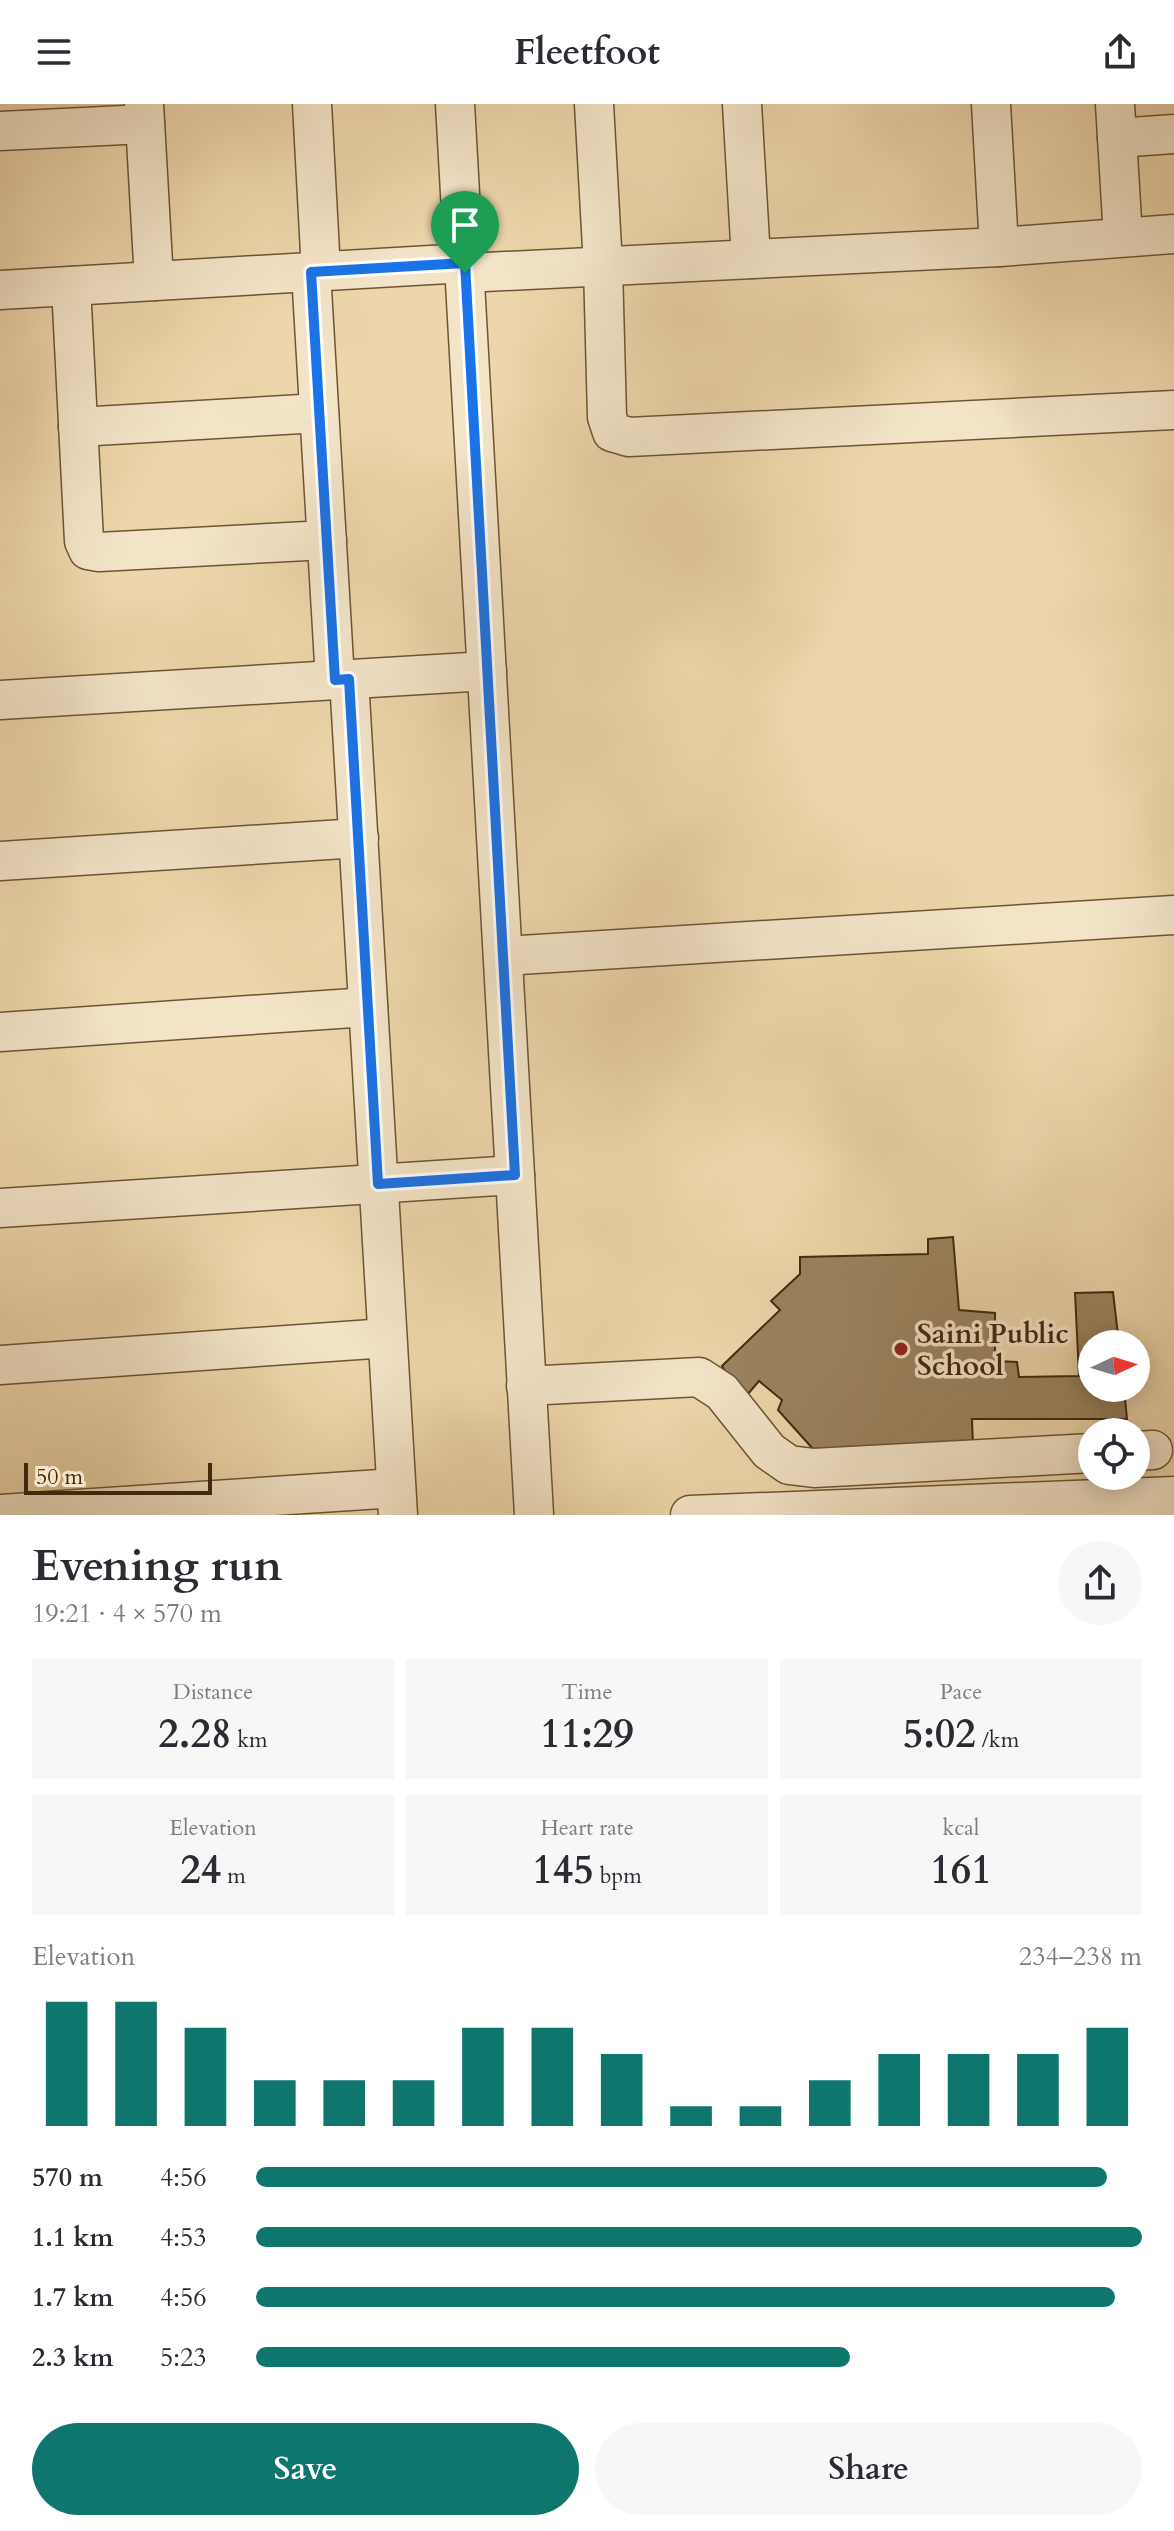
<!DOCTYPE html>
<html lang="en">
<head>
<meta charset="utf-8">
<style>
	body { margin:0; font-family:Cardo,serif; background:#f7f7f7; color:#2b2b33; height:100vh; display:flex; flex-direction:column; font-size:30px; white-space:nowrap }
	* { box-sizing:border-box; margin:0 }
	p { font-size:26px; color:#7c7c81 }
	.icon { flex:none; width:44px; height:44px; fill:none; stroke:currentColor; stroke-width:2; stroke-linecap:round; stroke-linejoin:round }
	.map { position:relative; height:1411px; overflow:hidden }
	.details { display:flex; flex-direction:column; background:#fff; flex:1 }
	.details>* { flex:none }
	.needle { width:52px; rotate:86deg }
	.fabs { position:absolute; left:1078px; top:1226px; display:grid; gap:16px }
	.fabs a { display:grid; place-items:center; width:72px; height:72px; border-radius:50%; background:#fff; box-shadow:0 4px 20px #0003; font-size:40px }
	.scale { position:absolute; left:24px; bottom:20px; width:188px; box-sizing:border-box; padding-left:8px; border:4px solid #422a0d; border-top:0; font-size:22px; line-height:28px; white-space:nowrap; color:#422a0d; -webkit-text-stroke:6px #f3e4c8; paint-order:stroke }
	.pin { position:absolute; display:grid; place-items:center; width:68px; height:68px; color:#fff; margin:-82px -34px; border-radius:50% 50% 50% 0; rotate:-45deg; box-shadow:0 0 8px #0007 }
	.pin .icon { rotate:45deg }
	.round { display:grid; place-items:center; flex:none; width:84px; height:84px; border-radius:42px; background:#f7f7f7 }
	.overview { display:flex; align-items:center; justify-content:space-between; height:136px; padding:0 32px }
	h1 { font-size:44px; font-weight:800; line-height:60px }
	.figures { display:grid; grid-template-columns:repeat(3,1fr); gap:12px; height:136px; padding:8px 32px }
	.figures div { display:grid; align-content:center; border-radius:0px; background:#f7f7f7; text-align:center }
	.figures b { font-size:40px; font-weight:800 }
	.figures small { font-size:22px; font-weight:400 }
	.figures p { font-size:22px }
	.chart { height:224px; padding:16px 32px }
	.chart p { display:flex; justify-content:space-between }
	.chart svg { width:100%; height:144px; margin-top:8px; stroke:#0f766e; stroke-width:6 }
	.button { display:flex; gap:16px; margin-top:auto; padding:16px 32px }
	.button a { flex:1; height:92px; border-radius:48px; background:#0f766e; color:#fff; font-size:32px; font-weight:800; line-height:92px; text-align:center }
	.button a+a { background:#f7f7f7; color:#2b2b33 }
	ul { padding:0 32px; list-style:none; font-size:26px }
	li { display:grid; grid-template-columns:128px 96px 1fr; align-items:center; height:60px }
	li i { height:20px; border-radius:10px; background:#0f766e }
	header { display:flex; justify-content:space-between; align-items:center; height:104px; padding:0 32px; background:#fff; font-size:36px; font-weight:800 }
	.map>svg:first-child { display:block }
	.building { fill:#9b835f; stroke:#422a0d; stroke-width:2 }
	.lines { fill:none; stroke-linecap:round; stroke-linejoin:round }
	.minor-casing { stroke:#6d5534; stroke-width:41 }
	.minor { stroke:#f3e4c8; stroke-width:38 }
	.route-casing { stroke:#fff; stroke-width:16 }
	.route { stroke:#1a73e8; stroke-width:10 }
	.poi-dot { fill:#8f2418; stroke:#f3e4c8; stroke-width:3 }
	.labels { text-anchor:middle; stroke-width:7; stroke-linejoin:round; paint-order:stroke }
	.poi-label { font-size:28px; font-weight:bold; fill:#422a0d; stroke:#f3e4c8; text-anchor:start }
</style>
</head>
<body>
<header><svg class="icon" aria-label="menu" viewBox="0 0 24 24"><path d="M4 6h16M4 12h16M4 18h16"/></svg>Fleetfoot<svg class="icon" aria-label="share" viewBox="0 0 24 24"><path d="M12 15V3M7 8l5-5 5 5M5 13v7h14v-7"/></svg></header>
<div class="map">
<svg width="1174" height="1411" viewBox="0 0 1174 1411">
	<rect width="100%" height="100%" fill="#edd6ab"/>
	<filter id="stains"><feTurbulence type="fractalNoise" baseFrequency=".0025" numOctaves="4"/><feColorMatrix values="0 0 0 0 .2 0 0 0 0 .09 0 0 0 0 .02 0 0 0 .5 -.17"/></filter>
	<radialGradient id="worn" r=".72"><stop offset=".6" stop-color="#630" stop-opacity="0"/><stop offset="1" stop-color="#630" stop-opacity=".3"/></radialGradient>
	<path class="building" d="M953 1133 959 1206 995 1209V1257L1017 1258 1019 1273 1079 1272 1075 1189 1113 1188 1119 1240H1092V1284H1124L1127 1315H972L973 1342 813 1345 778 1306 782 1296 759 1277 742 1297 722 1262 780 1206 771 1197 800 1170V1153L928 1150V1135Z"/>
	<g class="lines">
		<defs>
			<g id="minor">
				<path d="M144 0 154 177"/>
				<path d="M312 0 321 167"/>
				<path d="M455 0 534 1411"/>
				<path d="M594 0 603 162 607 313 612 328 629 333 1174 306"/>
				<path d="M742 0 751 155"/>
				<path d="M991 0 999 143"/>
				<path d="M1115 0 1123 133"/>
				<path d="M0 27 145 20"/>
				<path d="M1117 34 1174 30"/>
				<path d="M311 168 335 576"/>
				<path d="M465 169 999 143 1174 130"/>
				<path d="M71 182 84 437 88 446 99 448 327 436"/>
				<path d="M0 186 465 159"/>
				<path d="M78 323 319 309"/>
				<path d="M349 575 398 1411"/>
				<path d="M0 596 487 567"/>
				<path d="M0 757 359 734"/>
				<path d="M503 852 1174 811"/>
				<path d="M0 928 368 903"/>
				<path d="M0 1104 515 1071"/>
				<path d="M0 1261 387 1234"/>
				<path d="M526 1282 699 1273 722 1288 769 1347 789 1361 814 1364 1092 1349"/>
				<path d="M1136 1347 1153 1346"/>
				<path d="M0 1410 396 1384"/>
				<path d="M690 1411 1174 1392"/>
			</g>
		</defs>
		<use href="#minor" class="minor-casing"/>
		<use href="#minor" class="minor"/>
	</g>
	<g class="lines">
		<defs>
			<path id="route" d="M465 159 515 1071 378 1080 349 575 335 576 311 168Z"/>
		</defs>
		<use href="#route" class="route-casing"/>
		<use href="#route" class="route"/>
	</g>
	<circle class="poi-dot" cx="901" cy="1245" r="8"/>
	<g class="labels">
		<g class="poi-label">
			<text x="917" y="1239">Saini Public<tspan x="917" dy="32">School</tspan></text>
		</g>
	</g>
	<rect width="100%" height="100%" filter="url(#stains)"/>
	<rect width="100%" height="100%" fill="url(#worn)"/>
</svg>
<div class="fabs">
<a><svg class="needle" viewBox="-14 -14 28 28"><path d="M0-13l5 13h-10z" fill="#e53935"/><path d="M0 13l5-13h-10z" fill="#7c7c81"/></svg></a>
<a><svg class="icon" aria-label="locate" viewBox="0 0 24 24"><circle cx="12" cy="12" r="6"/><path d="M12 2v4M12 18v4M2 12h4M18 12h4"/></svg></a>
</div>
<div class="scale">50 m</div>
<div class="pin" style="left:465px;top:169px;background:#1e9e55"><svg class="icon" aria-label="arrive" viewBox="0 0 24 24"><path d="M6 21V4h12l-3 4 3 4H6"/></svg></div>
</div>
<section class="details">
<div class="overview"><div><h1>Evening run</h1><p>19:21 · 4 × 570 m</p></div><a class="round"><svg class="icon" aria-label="share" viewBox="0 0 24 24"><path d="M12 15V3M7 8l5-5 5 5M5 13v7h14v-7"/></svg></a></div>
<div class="figures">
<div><p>Distance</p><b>2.28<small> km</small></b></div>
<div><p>Time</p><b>11:29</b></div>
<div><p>Pace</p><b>5:02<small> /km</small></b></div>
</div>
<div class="figures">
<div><p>Elevation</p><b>24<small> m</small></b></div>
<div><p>Heart rate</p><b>145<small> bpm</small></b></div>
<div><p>kcal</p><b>161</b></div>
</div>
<div class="chart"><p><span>Elevation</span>234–238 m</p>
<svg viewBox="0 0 160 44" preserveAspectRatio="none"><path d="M5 44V6M15 44V6M25 44V14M35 44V30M45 44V30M55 44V30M65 44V14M75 44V14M85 44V22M95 44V38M105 44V38M115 44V30M125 44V22M135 44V22M145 44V22M155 44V14"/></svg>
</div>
<ul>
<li><b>570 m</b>4:56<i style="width:96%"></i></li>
<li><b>1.1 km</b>4:53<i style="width:100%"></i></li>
<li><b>1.7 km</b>4:56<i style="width:97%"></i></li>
<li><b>2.3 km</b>5:23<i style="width:67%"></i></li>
</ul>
<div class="button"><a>Save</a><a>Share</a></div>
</section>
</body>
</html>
